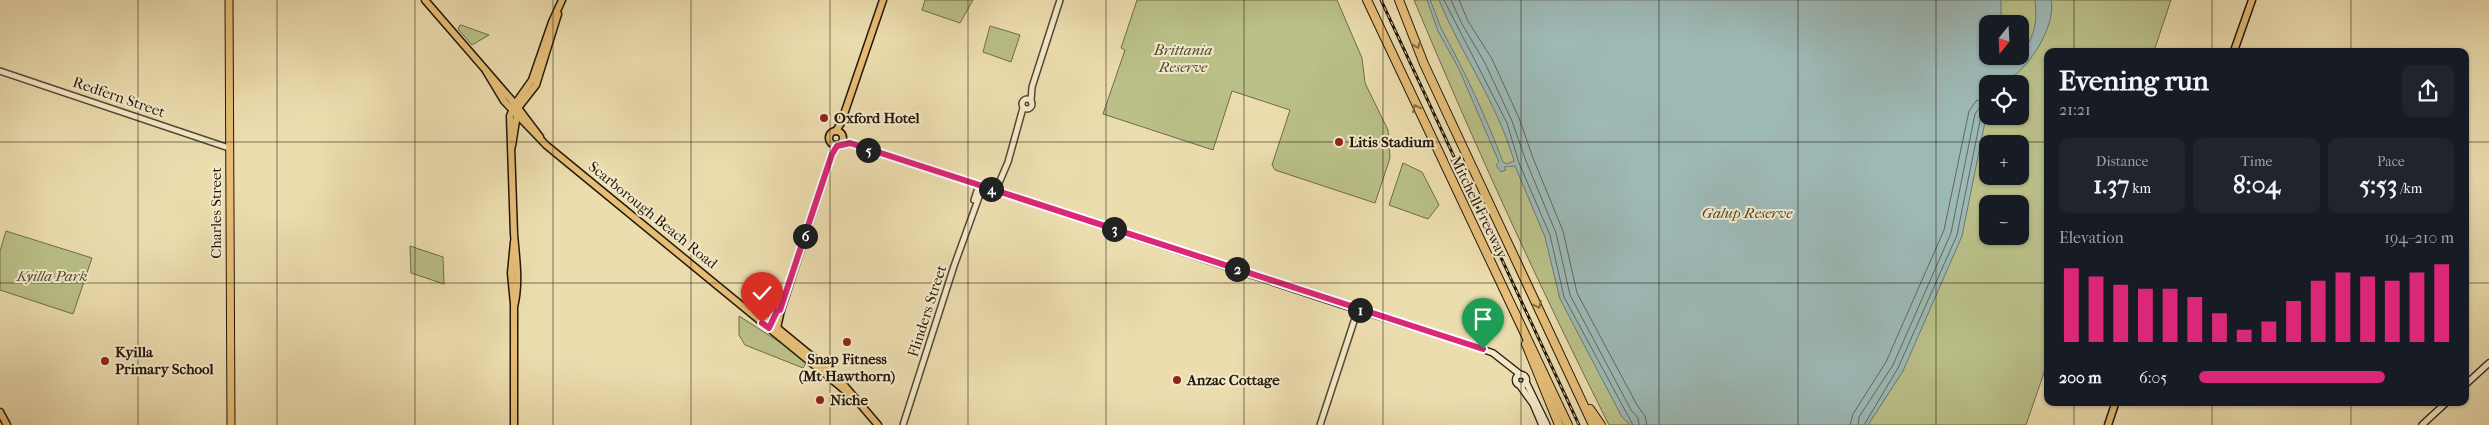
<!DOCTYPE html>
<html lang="en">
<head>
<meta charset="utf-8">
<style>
	body { margin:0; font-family:"IM FELL French Canon",serif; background:#20242c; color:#f1f3f6; height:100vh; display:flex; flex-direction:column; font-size:19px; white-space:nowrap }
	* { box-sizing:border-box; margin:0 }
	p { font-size:16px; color:#9ea1a6 }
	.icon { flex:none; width:28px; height:28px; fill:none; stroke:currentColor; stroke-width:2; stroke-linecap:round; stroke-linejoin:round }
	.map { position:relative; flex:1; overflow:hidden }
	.panel { position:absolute; left:2044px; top:48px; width:425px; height:358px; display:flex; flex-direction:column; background:#171b24; border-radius:10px; box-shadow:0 1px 4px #0004 }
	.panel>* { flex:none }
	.needle { width:32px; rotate:198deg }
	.tools { position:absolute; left:1979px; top:15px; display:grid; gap:10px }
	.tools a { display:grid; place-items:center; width:50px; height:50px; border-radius:10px; background:#171b24; box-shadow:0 1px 4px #0004; font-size:25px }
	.pin { position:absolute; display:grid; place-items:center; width:42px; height:42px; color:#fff; margin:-51px -21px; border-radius:50% 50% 50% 0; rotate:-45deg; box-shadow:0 0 5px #0007 }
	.pin .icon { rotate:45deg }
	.km { position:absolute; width:25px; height:25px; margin:-12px; border-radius:50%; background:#222; color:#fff; font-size:14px; line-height:25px; text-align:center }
	.round { display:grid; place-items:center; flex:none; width:52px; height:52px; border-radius:10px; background:#20242c }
	.summary { display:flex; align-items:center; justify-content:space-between; height:85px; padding:0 15px }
	h1 { font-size:28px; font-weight:700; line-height:38px }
	.stats { display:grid; grid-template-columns:repeat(3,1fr); gap:8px; height:85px; padding:5px 15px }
	.stats div { display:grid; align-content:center; border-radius:10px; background:#20242c; text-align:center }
	.stats b { font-size:25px; font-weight:700 }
	.stats small { font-size:14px; font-weight:400 }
	.stats p { font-size:14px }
	.chart { height:140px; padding:10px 15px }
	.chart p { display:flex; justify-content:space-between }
	.chart svg { width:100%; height:90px; margin-top:5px; stroke:#db2777; stroke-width:6 }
	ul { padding:0 15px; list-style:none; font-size:16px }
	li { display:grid; grid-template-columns:80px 60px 1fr; align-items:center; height:38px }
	li i { height:12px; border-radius:6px; background:#db2777 }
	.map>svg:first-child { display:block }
	.green { fill:#bac088; stroke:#6e6c48; fill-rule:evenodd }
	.water { fill:#9db9b6; stroke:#6c7870 }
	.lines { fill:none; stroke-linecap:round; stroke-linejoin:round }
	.shore { stroke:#60685e; stroke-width:1 }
	.tertiary-casing { stroke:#554831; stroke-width:8 }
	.secondary-casing { stroke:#231707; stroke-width:8 }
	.primary-casing { stroke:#231707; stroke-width:9 }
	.trunk-casing { stroke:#231707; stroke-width:9 }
	.motorway-casing { stroke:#231707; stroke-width:10 }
	.tertiary { stroke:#f3e9cb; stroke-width:5 }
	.secondary { stroke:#f3e9cb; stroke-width:5.5 }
	.primary { stroke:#e6be78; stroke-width:6 }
	.trunk { stroke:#e6be78; stroke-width:7 }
	.motorway { stroke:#e6be78; stroke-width:8 }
	.rail-casing { stroke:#231707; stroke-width:3 }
	.rail { stroke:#f3e9cb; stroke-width:1; stroke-dasharray:4; stroke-linecap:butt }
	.oneway { stroke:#846a40 }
	.route-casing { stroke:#fff; stroke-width:10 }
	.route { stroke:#db2777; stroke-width:6 }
	.grid { fill:none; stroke:#231707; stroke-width:1; stroke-opacity:0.55 }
	.poi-dot { fill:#8f2418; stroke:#f3e9cb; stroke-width:2 }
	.labels { text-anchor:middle; stroke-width:4; stroke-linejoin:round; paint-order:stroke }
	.park-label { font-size:15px; font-style:italic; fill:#504a2e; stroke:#f3e9cb }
	.street-label { font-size:15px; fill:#231707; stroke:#f3e9cb }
	.poi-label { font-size:15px; font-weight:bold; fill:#231707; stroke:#f3e9cb; text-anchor:start }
</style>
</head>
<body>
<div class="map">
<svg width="2489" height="425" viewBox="0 0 2489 425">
	<rect width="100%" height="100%" fill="#ecddaf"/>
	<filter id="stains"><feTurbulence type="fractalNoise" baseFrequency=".004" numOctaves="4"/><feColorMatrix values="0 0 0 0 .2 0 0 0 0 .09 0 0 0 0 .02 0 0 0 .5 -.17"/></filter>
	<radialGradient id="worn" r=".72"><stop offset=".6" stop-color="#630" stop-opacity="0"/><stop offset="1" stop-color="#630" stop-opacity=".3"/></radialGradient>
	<g class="green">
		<path d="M925 0H973L960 23 922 10Z"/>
		<path d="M1137 0H1337L1362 58 1365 83 1388 130 1390 158 1375 203 1275 170 1272 165 1290 110 1232 91 1213 150 1103 114 1125 50 1121 48Z"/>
		<path d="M1414 0H2171L2154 51H2048L2047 364 2026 425H1609C1539 286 1474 144 1414 0ZM1988 24H2020V56H1988ZM1988 84H2020V116H1988ZM1988 144H2020V176H1988ZM1988 204H2020V236H1988Z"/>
		<path d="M460 25H461L489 35 472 45 458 29Z"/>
		<path d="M990 26 1020 35 1011 62 983 52Z"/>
		<path d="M1403 163 1422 172 1439 205 1428 219 1389 205Z"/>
		<path d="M6 231 92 258 73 314 0 290V251Z"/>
		<path d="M410 246 443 257 444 284 411 273Z"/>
		<path d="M739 316 781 343 806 363 803 368 745 345 739 335Z"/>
	</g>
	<path class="water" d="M1427 0H1430C1435 10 1438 23 1443 32 1466 74 1486 117 1503 162L1507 164 1514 161C1497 102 1462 56 1439 0H2001V24H1988V56H2020V49L2022 51C2036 36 2037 19 2035 0H2051C2057 26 2027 72 2003 83 1999 85 1992 84 1988 84L1987 112 1962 236 1903 371 1868 425H1630L1622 417 1560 299 1545 237 1515 166 1504 167 1506 170 1501 172 1496 165 1499 162 1459 69 1438 31Z"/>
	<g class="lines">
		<g class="shore">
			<path d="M1444 0 1507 123 1519 163 1550 235 1564 297 1633 425"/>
			<path d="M1451 0 1462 24 1485 63 1512 121 1526 161 1556 233 1570 295 1631 410 1638 418 1639 425"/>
			<path d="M1459 0 1468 21 1492 59 1519 118 1533 158 1563 231 1577 293 1637 405 1645 416 1647 425"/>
			<path d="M1850 425 1853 414 1886 362 1944 230 1969 111 1976 101 1988 97"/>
			<path d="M1858 425 1859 417 1893 365 1951 233 1975 114 1980 107 1988 105"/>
			<path d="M1864 425 1898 368 1957 235 1981 116 1988 111"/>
		</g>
		<defs>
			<g id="tertiary">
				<path d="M0 71 229 148"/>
				<circle cx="1027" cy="104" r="5"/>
				<path d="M1031 101 1032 87 1060 0"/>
				<path d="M996 190 1008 162 1023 108"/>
				<path d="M974 200 979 185"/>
				<path d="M903 425 954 266 983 186"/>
				<path d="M1320 425 1359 306"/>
			</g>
			<g id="secondary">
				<path d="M842 143H850L913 163 1339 304 1474 346 1493 353 1521 375"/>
				<circle cx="1521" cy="380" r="5.5"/>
				<path d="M1526 382 1547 425"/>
				<path d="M2465 385 2489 363"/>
				<path d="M1520 386 1533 404 1542 425"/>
				<path d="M2422 425 2448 401"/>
			</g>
			<g id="primary">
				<path d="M425 0 515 104 540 137"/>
				<path d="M2234 51 2252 0"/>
				<path d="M486 71 504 101 546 145 853 397"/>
				<circle cx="836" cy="138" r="7"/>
				<path d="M836 131 841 123 883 0"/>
				<path d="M512 146 518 108 536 85 558 14"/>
				<path d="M514 304 511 273 514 242"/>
				<path d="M748 308 764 317 837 377 878 425"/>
				<path d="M770 327 777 311 781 310"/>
				<path d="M774 332 777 328 781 310 832 154 837 146"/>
				<path d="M0 412 7 425"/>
				<path d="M514 425V307C520 282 516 259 514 234L510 116 515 104 532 80 552 22 562 0"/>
				<path d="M2108 425 2116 401"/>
			</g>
			<path id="trunk" d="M229 0 231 425"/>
			<g id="motorway">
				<path d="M1367 0 1568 425"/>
				<path d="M1399 0 1424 64 1593 425"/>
				<path d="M1526 344 1559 425"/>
				<path d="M1590 409 1601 425"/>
			</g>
		</defs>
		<use href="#tertiary" class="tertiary-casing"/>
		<use href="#secondary" class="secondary-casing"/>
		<use href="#primary" class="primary-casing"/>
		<use href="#trunk" class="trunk-casing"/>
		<use href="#motorway" class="motorway-casing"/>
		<use href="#tertiary" class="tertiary"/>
		<use href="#secondary" class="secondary"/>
		<use href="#primary" class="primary"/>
		<use href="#trunk" class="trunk"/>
		<use href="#motorway" class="motorway"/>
		<defs>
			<path id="rail" d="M1381 0 1579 425"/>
		</defs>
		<use href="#rail" class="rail-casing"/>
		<use href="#rail" class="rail"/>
	</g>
	<defs><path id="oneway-chevron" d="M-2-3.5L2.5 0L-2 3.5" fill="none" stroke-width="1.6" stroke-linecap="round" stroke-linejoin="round" transform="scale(1.25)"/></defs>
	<g class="oneway">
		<use href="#oneway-chevron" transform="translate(1417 45) rotate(68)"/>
		<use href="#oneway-chevron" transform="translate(1416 108) rotate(-116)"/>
		<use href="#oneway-chevron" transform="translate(1538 305) rotate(65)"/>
	</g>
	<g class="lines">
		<defs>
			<path id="route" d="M762 323 769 328 777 311 780 310 832 154 837 146 850 143 1483 349"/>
		</defs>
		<use href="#route" class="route-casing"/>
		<use href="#route" class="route"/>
	</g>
	<path class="grid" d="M138 0V425M277 0V425M415 0V425M553 0V425M691 0V425M830 0V425M968 0V425M1106 0V425M1244 0V425M1383 0V425M1521 0V425M1659 0V425M1798 0V425M1936 0V425M2074 0V51M2212 0V51M2351 0V51M0 142H2048M2465 142H2489M0 283H2048M2465 283H2489M2074 401V425M2212 401V425M2351 401V425"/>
	<g class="poi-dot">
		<circle cx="824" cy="118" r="5"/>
		<circle cx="1339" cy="142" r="5"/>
		<circle cx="847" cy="342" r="5"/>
		<circle cx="105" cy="361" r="5"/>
		<circle cx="1177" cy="380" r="5"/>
		<circle cx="820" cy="400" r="5"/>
	</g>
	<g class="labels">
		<g class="park-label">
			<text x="1183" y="55">Brittania<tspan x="1183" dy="17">Reserve</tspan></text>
			<text x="1747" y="218">Galup Reserve</text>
			<text x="52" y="281">Kyilla Park</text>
		</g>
		<g class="street-label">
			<text transform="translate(119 97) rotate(19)" y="5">Redfern Street</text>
			<text transform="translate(1479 207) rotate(64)" y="5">Mitchell Freeway</text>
			<text transform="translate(216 213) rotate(-90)" y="5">Charles Street</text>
			<text transform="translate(653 215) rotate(39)" y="5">Scarborough Beach Road</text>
			<text transform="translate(927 311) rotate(-72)" y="5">Flinders Street</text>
		</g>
		<g class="poi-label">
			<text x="834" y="123">Oxford Hotel</text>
			<text x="1349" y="147">Litis Stadium</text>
			<text x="115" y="357">Kyilla<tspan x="115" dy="17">Primary School</tspan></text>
			<text x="847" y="364" text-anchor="middle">Snap Fitness<tspan x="847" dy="17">(Mt Hawthorn)</tspan></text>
			<text x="1187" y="385">Anzac Cottage</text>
			<text x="830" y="405">Niche</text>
		</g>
	</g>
	<rect width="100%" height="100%" filter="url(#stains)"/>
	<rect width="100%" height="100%" fill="url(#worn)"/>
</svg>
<div class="tools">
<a><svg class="needle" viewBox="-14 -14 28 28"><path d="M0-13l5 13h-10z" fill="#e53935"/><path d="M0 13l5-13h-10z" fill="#9ea1a6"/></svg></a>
<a><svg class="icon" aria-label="locate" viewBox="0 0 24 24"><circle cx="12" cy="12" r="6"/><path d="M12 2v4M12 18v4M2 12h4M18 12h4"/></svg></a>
<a>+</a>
<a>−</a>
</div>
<div class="pin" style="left:1483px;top:349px;background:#1e9e55"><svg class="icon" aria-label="arrive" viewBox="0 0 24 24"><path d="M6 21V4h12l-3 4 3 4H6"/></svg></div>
<div class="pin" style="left:762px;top:323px;background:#d93025"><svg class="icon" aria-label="check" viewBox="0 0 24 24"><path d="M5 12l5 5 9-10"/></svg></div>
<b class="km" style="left:1360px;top:310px">1</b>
<b class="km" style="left:1237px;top:269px">2</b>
<b class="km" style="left:1114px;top:229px">3</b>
<b class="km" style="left:991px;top:189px">4</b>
<b class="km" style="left:868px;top:150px">5</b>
<b class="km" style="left:805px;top:236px">6</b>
<section class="panel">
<div class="summary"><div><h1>Evening run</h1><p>21:21</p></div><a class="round"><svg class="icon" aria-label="share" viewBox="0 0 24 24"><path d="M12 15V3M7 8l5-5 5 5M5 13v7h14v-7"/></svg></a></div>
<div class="stats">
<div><p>Distance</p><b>1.37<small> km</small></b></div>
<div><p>Time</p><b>8:04</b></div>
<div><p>Pace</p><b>5:53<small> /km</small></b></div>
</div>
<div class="chart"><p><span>Elevation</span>194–210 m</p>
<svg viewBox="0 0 160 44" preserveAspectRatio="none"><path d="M5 44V8M15 44V12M25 44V16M35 44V18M45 44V18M55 44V22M65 44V30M75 44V38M85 44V34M95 44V24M105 44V14M115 44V10M125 44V12M135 44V14M145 44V10M155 44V6"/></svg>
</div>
<ul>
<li><b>200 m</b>6:05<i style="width:73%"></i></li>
</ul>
</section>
</div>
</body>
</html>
